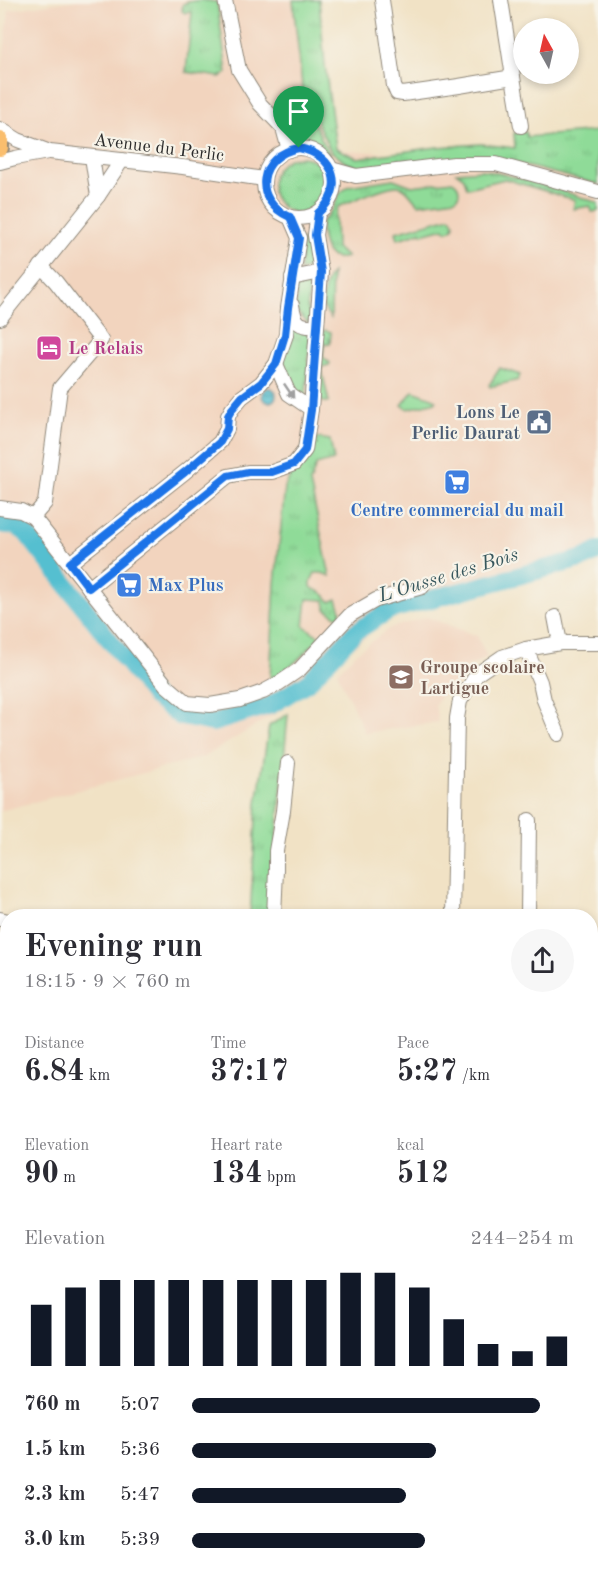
<!DOCTYPE html>
<html lang="en">
<head>
<meta charset="utf-8">
<style>
	body { margin:0; font-family:"Old Standard TT",serif; background:#f7f7f7; color:#2b2b33; height:100vh; display:flex; flex-direction:column; font-size:22px; white-space:nowrap }
	* { box-sizing:border-box; margin:0 }
	p { font-size:20px; color:#7c7c81 }
	.icon { flex:none; width:33px; height:33px; fill:none; stroke:currentColor; stroke-width:2; stroke-linecap:round; stroke-linejoin:round }
	.map { position:relative; flex:1; overflow:hidden }
	.drawer { position:absolute; left:0px; top:909px; width:598px; height:666px; display:flex; flex-direction:column; background:#fff; border-radius:24px 24px 0 0; box-shadow:0 3px 9px #0003 }
	.drawer>* { flex:none }
	.needle { width:39px; rotate:352deg }
	.buttons { position:absolute; left:513px; top:18px; display:grid; gap:12px }
	.buttons a { display:grid; place-items:center; width:66px; height:66px; border-radius:50%; background:#fff; box-shadow:0 3px 9px #0003; font-size:30px }
	.pin { position:absolute; display:grid; place-items:center; width:51px; height:51px; color:#fff; margin:-62px -26px; border-radius:50% 50% 50% 0; rotate:-45deg; box-shadow:0 0 6px #0007 }
	.pin .icon { rotate:45deg }
	.round { display:grid; place-items:center; flex:none; width:63px; height:63px; border-radius:32px; background:#f7f7f7 }
	.head { display:flex; align-items:center; justify-content:space-between; height:102px; padding:0 24px }
	h1 { font-size:33px; font-weight:800; line-height:45px }
	.stats { display:grid; grid-template-columns:repeat(3,1fr); gap:9px; height:102px; padding:6px 24px }
	.stats div { display:grid; align-content:center }
	.stats b { font-size:30px; font-weight:800 }
	.stats small { font-size:16px; font-weight:400 }
	.stats p { font-size:16px }
	.chart { height:168px; padding:12px 24px }
	.chart p { display:flex; justify-content:space-between }
	.chart svg { width:100%; height:108px; margin-top:6px; stroke:#111827; stroke-width:6 }
	ul { padding:0 24px; list-style:none; font-size:20px }
	li { display:grid; grid-template-columns:96px 72px 1fr; align-items:center; height:45px }
	li i { height:15px; border-radius:8px; background:#111827 }
	.map>svg:first-child { display:block }
	.built { fill:#f2d4be }
	.grass { fill:url(#grass-tufts); stroke:#5d8362; stroke-width:1.5 }
	.water { fill:url(#water-rules); stroke:#40757e; stroke-width:1.5 }
	.lines { fill:none; stroke-linecap:round; stroke-linejoin:round }
	.river { stroke:#54bfd0; stroke-width:18 }
	.minor-casing { stroke:#8e8678; stroke-width:16 }
	.major-casing { stroke:#8e8678; stroke-width:20 }
	.minor { stroke:#fff; stroke-width:14 }
	.major { stroke:#fabe6e; stroke-width:16 }
	.oneway { fill:#a0a0a0 }
	.route-casing { stroke:#fff; stroke-width:12 }
	.route { stroke:#1a73e8; stroke-width:8 }
	.labels { text-anchor:middle; stroke-width:4.5; stroke-linejoin:round; paint-order:stroke }
	.street-label { font-size:18px; fill:#2b2b2b; stroke:#f7f3e8 }
	.hotel-label { font-size:18px; font-weight:bold; fill:#b23c85; stroke:#f7f3e8; text-anchor:start }
	.service-label { font-size:18px; font-weight:bold; fill:#4e5e75; stroke:#f7f3e8; text-anchor:end }
	.shop-label { font-size:18px; font-weight:bold; fill:#366cbe; stroke:#f7f3e8 }
	.education-label { font-size:18px; font-weight:bold; fill:#785e54; stroke:#f7f3e8; text-anchor:start }
	.water-label { font-size:20px; font-style:italic; fill:#37575d; stroke:#f7f3e8 }
</style>
</head>
<body>
<div class="map">
<svg width="598" height="1575" viewBox="0 0 598 1575">
	<defs>
		<pattern id="grass-tufts" width="24" height="20" patternUnits="userSpaceOnUse" patternTransform="scale(1.5)"><rect width="24" height="20" fill="#8fdb98"/><path d="M3 7l-1-3M5 7V3M7 7l1-3M15 17l-1-3M17 17v-4M19 17l1-3" fill="none" stroke="#7cbc83"/></pattern>
		<pattern id="water-rules" width="6" height="5" patternUnits="userSpaceOnUse" patternTransform="scale(1.5)"><rect width="6" height="5" fill="#54bfd0"/><path d="M0 2.5h6" fill="none" stroke="#469ba9"/></pattern>
	</defs>
	<rect width="100%" height="100%" fill="#f7f3e8"/>
	<filter id="ink" filterUnits="userSpaceOnUse"><feTurbulence type="fractalNoise" baseFrequency=".0167" numOctaves="2"/><feDisplacementMap in="SourceGraphic" scale="12" xChannelSelector="R" yChannelSelector="G"/><feConvolveMatrix kernelMatrix="1 2 1 2 8 2 1 2 1" color-interpolation-filters="sRGB"/></filter>
	<filter id="wash" filterUnits="userSpaceOnUse"><feTurbulence type="fractalNoise" baseFrequency=".008" numOctaves="4" result="noise"/><feDisplacementMap in="SourceGraphic" scale="24" xChannelSelector="R" yChannelSelector="G"/><feGaussianBlur stdDeviation="1.35" result="paint"/><feColorMatrix in="noise" values="0 0 0 0 0 0 0 0 0 0 0 0 0 0 0 0 0 1.4 0 .05"/><feComposite in="paint" operator="in"/></filter>
	<g filter="url(#wash)">
		<rect width="100%" height="100%" fill="#f1e2c5"/>
		<g class="built">
			<path d="M78 0H298L323 149 598 166V561L385 620 280 711 204 757 0 811V165L10 149 0 121V85L9 10Z"/>
			<path d="M427 617 477 636 487 657 475 664 466 666 467 673 457 686 441 696 435 704 438 722 365 733 337 672 356 653 390 628Z"/>
		</g>
		<g class="grass">
			<path d="M201 0 217 2 227 73 220 77 186 72 192 12 185 13 182 11 183 4 188 2Z"/>
			<path d="M293 0H319L325 65 336 148 357 158 437 147 481 144 515 148 514 133 526 132 527 137 598 131V184L498 159 358 170V167L345 162 331 151 313 114 315 104 311 105 310 112 290 122 283 115 285 109 304 105Z"/>
			<path d="M311 117 329 154 328 155 312 145 303 143 291 126Z"/>
			<circle cx="300" cy="185" r="28"/>
			<path d="M482 170C521 177 560 190 598 203V211L592 212 590 206 573 209 575 200 505 179 467 188 464 178 456 172Z"/>
			<path d="M393 179 412 186 452 181C459 184 460 190 458 197L455 199 419 204C413 200 409 190 402 187 393 181 350 202 338 207L335 216 336 248 347 257C324 264 321 241 321 223L332 210 340 193 349 186Z"/>
			<path d="M450 217C455 220 455 227 451 230L446 231 444 228 422 234 421 232 398 239 396 232Z"/>
			<path d="M310 239 314 267 300 271 302 240Z"/>
			<path d="M332 273 331 318C328 314 324 310 323 305 322 295 326 280 332 273Z"/>
			<path d="M299 282C313 281 308 299 307 308L311 315 310 323 309 324 296 311 297 296 293 286Z"/>
			<path d="M294 327 308 333 310 338 306 395 298 398 280 363 289 329Z"/>
			<path d="M325 330 331 332 330 343 324 344 323 357 330 363 329 365 321 367 329 402H324L317 399 323 332Z"/>
			<path d="M500 368 520 375 518 380 490 387 489 385Z"/>
			<path d="M413 391 435 399 436 402 408 409 402 405Z"/>
			<path d="M317 438 330 440 334 460 316 465 310 483 330 576 322 573H315L311 581V587C321 594 323 590 330 602L337 599 341 611 339 618 326 609 325 600 307 599 304 626 320 637C304 654 291 669 270 679L275 584 285 487 292 472 305 460Z"/>
			<path d="M288 714 270 916H250L257 803 269 726Z"/>
		</g>
		<circle class="water" cx="269" cy="395" r="7"/>
		<g class="lines">
			<path class="river" d="M0 524 16 526 26 533 154 697 181 717 213 723 271 705 308 682 355 632 390 610 585 558 598 551"/>
		</g>
	</g>
	<g filter="url(#ink)">
		<g class="lines">
			<defs>
				<g id="minor">
					<path d="M225 0 239 70 260 104 283 128 289 150"/>
					<path d="M382 0 394 86 397 93 403 94 459 86 513 77 501 0"/>
					<path d="M513 77 521 126"/>
					<path d="M0 129 18 140 50 152 183 167 264 179"/>
					<circle cx="299" cy="183" r="35"/>
					<path d="M92 157 98 196"/>
					<path d="M0 162 15 158 48 152"/>
					<path d="M331 169 356 176 454 164H496L598 192"/>
					<path d="M292 278 321 272"/>
					<path d="M292 305C295 324 299 327 317 326"/>
					<path d="M0 318 98 196 122 160"/>
					<path d="M276 364 289 394 311 409"/>
					<path d="M0 508 21 511 33 517 166 685 187 703 210 705 240 700 263 692 278 684 300 669 350 615 376 600 422 587"/>
					<path d="M33 517 45 503 60 388 101 340 56 282 41 266"/>
					<path d="M70 563 185 472 220 442 227 429 228 416 232 409 242 397 261 383 276 364 286 335 288 308 299 238 290 217"/>
					<path d="M89 588 228 476 248 472H272L294 464 305 450 311 409 321 272 315 235 318 213"/>
					<path d="M555 617 560 643"/>
					<path d="M526 649 540 682 544 700 558 734"/>
					<path d="M274 916 276 870V851L283 811 288 763"/>
					<path d="M453 916 457 718 460 701 477 674 502 657 526 649 560 643H598"/>
					<path d="M528 916 529 820"/>
					<path d="M0 919 8 921"/>
					<path d="M0 994 8 998"/>
					<path d="M591 994H598"/>
					<path d="M0 1083 8 1066"/>
					<path d="M591 1297 598 1296"/>
					<path d="M0 1444 8 1434"/>
					<path d="M0 1473 8 1474"/>
					<path d="M591 1498 598 1465"/>
					<path d="M368 1568 402 1575"/>
					<path d="M65 1575 67 1568"/>
					<path d="M334 1575 331 1571 335 1568"/>
					<path d="M484 1575 486 1568"/>
					<path d="M569 1575 571 1568"/>
				</g>
				<path id="major" d="M0 140V148"/>
			</defs>
			<use href="#minor" class="minor-casing"/>
			<use href="#major" class="major-casing"/>
			<use href="#minor" class="minor"/>
			<use href="#major" class="major"/>
		</g>
		<defs><path id="oneway-solid" d="M-6-.8H1V-3.2L6.5 0L1 3.2V.8H-6Z" transform="scale(1.5)"/></defs>
		<use class="oneway" href="#oneway-solid" transform="translate(289 391) rotate(56)"/>
	</g>
	<g class="lines" filter="url(#ink)">
		<defs>
			<path id="route" d="M299 148C335 155 346 189 318 213L315 235 321 272 311 410 305 450 294 464 272 472H248L228 476 89 588 70 563 185 472 220 442 227 429 228 416 232 409 242 397 261 383 276 364 285 335 288 308 299 238 290 217C251 200 258 155 299 148Z"/>
		</defs>
		<use href="#route" class="route-casing"/>
		<use href="#route" class="route"/>
	</g>
	<defs>
		<symbol id="hotel-square" viewBox="-11 -11 22 22"><rect x="-9" y="-9" width="18" height="18" rx="4" fill="#d1479c" stroke="#f7f3e8"/><path d="M-6-4.5h1.5V1H6V5H4.5V3h-9V5H-6ZM-4 0a1.8 1.8 0 1 1 3.6 0ZM.5 0V-2.5h3Q6-2.5 6 0Z" fill="#fff"/></symbol>
		<symbol id="civic-square" viewBox="-11 -11 22 22"><rect x="-9" y="-9" width="18" height="18" rx="4" fill="#5c6f8a" stroke="#f7f3e8"/><path d="M-.6-6.5H3V-4.5H.6V-3L4-1V1h2V6H-6V1h2V-1L-.6-3ZM-1.2 2.5V6h2.4V2.5Z" fill="#fff"/></symbol>
		<symbol id="supermarket-square" viewBox="-11 -11 22 22"><rect x="-9" y="-9" width="18" height="18" rx="4" fill="#3f7fe0" stroke="#f7f3e8"/><path d="M-6-5.5h2.5l.6 2H6L4.5 2H-2.5L-4.4-4H-6ZM-1.5 3.2a1.3 1.3 0 1 0 .1 0ZM3 3.2a1.3 1.3 0 1 0 .1 0Z" fill="#fff"/></symbol>
		<symbol id="school-square" viewBox="-11 -11 22 22"><rect x="-9" y="-9" width="18" height="18" rx="4" fill="#8d6e63" stroke="#f7f3e8"/><path d="M0-5L7-2L0 1L-7-2ZM-4 1L0 2.5L4 1V4Q0 6-4 4Z" fill="#fff"/></symbol>
	</defs>
	<g fill-rule="evenodd">
		<use href="#hotel-square" x="34" y="333" width="30" height="30"/>
		<use href="#civic-square" x="524" y="407" width="30" height="30"/>
		<use href="#supermarket-square" x="442" y="467" width="30" height="30"/>
		<use href="#supermarket-square" x="114" y="570" width="30" height="30"/>
		<use href="#school-square" x="386" y="662" width="30" height="30"/>
	</g>
	<g class="labels">
		<g class="street-label">
			<text transform="translate(159 147) rotate(7)" y="6">Avenue du Perlic</text>
		</g>
		<g class="hotel-label">
			<text x="68" y="354">Le Relais</text>
		</g>
		<g class="service-label">
			<text x="520" y="418">Lons Le<tspan x="520" dy="21">Perlic Daurat</tspan></text>
		</g>
		<g class="shop-label">
			<text x="457" y="516">Centre commercial du mail</text>
			<text x="148" y="591" text-anchor="start">Max Plus</text>
		</g>
		<g class="education-label">
			<text x="420" y="673">Groupe scolaire<tspan x="420" dy="21">Lartigue</tspan></text>
		</g>
		<g class="water-label">
			<text transform="translate(448 574) rotate(-17)" y="7">L'Ousse des Bois</text>
		</g>
	</g>
</svg>
<div class="buttons">
<a><svg class="needle" viewBox="-14 -14 28 28"><path d="M0-13l5 13h-10z" fill="#e53935"/><path d="M0 13l5-13h-10z" fill="#7c7c81"/></svg></a>
</div>
<div class="pin" style="left:299px;top:148px;background:#1e9e55"><svg class="icon" aria-label="arrive" viewBox="0 0 24 24"><path d="M6 21V4h12l-3 4 3 4H6"/></svg></div>
<section class="drawer">
<div class="head"><div><h1>Evening run</h1><p>18:15 · 9 × 760 m</p></div><a class="round"><svg class="icon" aria-label="share" viewBox="0 0 24 24"><path d="M12 15V3M7 8l5-5 5 5M5 13v7h14v-7"/></svg></a></div>
<div class="stats">
<div><p>Distance</p><b>6.84<small> km</small></b></div>
<div><p>Time</p><b>37:17</b></div>
<div><p>Pace</p><b>5:27<small> /km</small></b></div>
</div>
<div class="stats">
<div><p>Elevation</p><b>90<small> m</small></b></div>
<div><p>Heart rate</p><b>134<small> bpm</small></b></div>
<div><p>kcal</p><b>512</b></div>
</div>
<div class="chart"><p><span>Elevation</span>244–254 m</p>
<svg viewBox="0 0 160 44" preserveAspectRatio="none"><path d="M5 44V19M15 44V12M25 44V9M35 44V9M45 44V9M55 44V9M65 44V9M75 44V9M85 44V9M95 44V6M105 44V6M115 44V12M125 44V25M135 44V35M145 44V38M155 44V32"/></svg>
</div>
<ul>
<li><b>760 m</b>5:07<i style="width:91%"></i></li>
<li><b>1.5 km</b>5:36<i style="width:64%"></i></li>
<li><b>2.3 km</b>5:47<i style="width:56%"></i></li>
<li><b>3.0 km</b>5:39<i style="width:61%"></i></li>
</ul>
</section>
</div>
</body>
</html>
